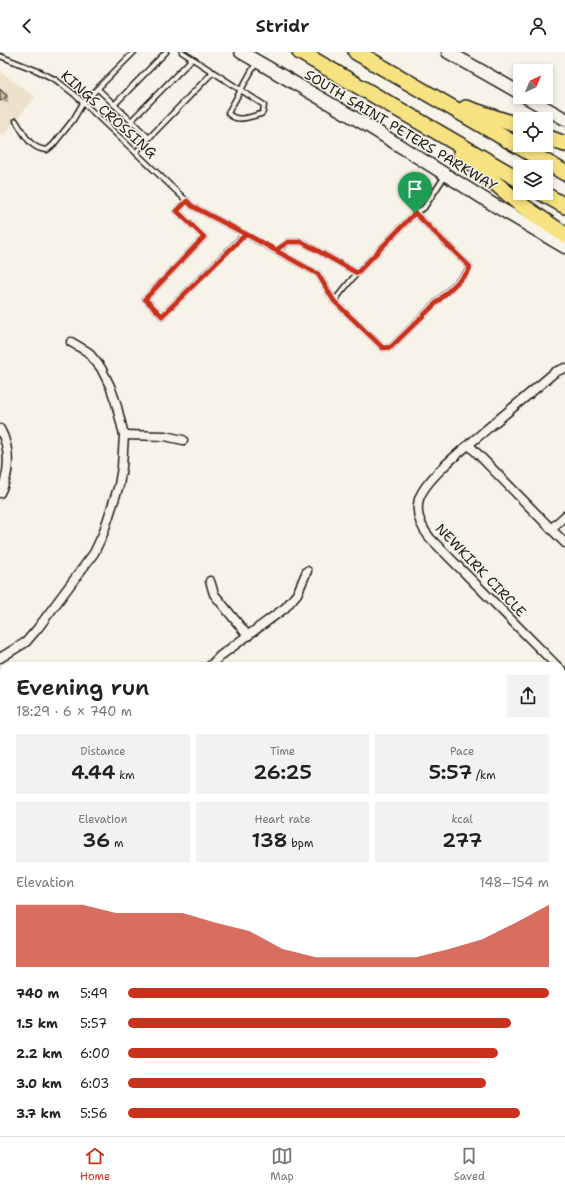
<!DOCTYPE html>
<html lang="en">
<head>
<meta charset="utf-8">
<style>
	body { margin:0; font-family:"Shantell Sans",sans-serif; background:#f2f2f2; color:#222; height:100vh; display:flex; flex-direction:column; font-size:15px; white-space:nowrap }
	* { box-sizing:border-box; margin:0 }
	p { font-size:13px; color:#767676 }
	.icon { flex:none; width:22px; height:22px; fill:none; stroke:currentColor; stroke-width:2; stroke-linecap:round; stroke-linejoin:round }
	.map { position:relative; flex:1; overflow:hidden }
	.sheet { position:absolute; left:0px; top:610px; width:565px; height:474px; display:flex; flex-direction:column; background:#fff; border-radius:12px 12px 0 0; box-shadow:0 2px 6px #0003 }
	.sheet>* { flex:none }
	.needle { width:26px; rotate:44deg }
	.tools { position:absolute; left:513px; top:12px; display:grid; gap:8px }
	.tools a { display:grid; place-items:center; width:40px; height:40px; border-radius:0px; background:#fff; box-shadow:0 2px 6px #0003; font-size:20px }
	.pin { position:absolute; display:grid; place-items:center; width:34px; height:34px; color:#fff; margin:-41px -17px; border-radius:50% 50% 50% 0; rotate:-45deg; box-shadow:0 0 4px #0007 }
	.pin .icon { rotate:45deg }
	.round { display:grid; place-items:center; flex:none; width:42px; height:42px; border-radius:0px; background:#f2f2f2 }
	.summary { display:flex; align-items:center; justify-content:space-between; height:68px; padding:0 16px }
	h1 { font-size:22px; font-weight:600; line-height:30px }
	.metrics { display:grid; grid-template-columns:repeat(3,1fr); gap:6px; height:68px; padding:4px 16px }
	.metrics div { display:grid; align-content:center; border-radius:0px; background:#f2f2f2; text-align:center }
	.metrics b { font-size:20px; font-weight:600 }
	.metrics small { font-size:11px; font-weight:400 }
	.metrics p { font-size:11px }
	.chart { height:112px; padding:8px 16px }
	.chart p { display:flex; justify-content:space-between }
	.chart svg { width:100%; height:72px; margin-top:4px; fill:#c8321e; opacity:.7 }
	ul { padding:0 16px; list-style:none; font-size:13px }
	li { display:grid; grid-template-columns:64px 48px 1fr; align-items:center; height:30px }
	li i { height:10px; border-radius:5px; background:#c8321e }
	header { display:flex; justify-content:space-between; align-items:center; height:52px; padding:0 16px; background:#fff; font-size:18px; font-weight:600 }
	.dock { display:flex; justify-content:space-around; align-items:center; height:56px; border-top:1px solid #e0e0e0; background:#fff; font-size:11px; color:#767676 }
	.dock a { display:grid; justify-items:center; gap:2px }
	.dock .on { color:#c8321e }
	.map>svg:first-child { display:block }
	.built { fill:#ece1cb }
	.building { fill:#d3b688; stroke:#1c1c1c; filter:url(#shadow) }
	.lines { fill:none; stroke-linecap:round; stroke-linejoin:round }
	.service-casing { stroke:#1c1c1c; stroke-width:7 }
	.minor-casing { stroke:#1c1c1c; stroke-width:11 }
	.secondary-casing { stroke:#1c1c1c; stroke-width:15 }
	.motorway-casing { stroke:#1c1c1c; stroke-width:18 }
	.service { stroke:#f7f3e8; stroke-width:4 }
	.minor { stroke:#f7f3e8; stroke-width:8 }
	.secondary { stroke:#f7f3e8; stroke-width:12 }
	.motorway { stroke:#f7e281; stroke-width:15 }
	.route-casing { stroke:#fff; stroke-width:8 }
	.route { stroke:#c8321e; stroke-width:5 }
	.labels { text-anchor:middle; stroke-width:3; stroke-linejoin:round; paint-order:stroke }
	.street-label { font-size:14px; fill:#1c1c1c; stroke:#f7f3e8 }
</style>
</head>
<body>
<header><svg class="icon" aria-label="back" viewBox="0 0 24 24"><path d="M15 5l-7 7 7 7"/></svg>Stridr<svg class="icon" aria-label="person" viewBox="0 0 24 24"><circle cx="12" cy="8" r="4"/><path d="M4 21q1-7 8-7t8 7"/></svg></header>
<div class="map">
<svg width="565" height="1084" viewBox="0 0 565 1084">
	<defs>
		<filter id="shadow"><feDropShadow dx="4.5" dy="2.5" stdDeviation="1" flood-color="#0004"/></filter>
	</defs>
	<rect width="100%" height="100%" fill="#f7f3e8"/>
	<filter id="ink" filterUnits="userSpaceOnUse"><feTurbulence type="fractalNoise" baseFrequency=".025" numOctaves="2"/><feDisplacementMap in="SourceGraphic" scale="8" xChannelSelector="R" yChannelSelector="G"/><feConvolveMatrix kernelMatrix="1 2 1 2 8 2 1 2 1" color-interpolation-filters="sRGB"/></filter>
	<g filter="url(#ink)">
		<path class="built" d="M0 19 35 45 3 84 0 81Z"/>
		<path class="building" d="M0 37 7 44 1 49H0Z"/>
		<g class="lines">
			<defs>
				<g id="service">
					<path d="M182 0 264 53 263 60 261 62C249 65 236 71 228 61L256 11"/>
					<path d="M0 4 38 19 56 28 74 42 192 154 245 182 318 222 334 249 383 296 391 295 467 220 470 215 415 161"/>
					<path d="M98 37 149 86 213 20"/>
					<path d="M114 53 166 0"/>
					<path d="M16 69C24 82 30 97 47 98L53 93 73 68 83 51 134 0"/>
					<path d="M131 69 192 7"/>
					<path d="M136 100 149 86"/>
					<path d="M187 149 177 159 204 185 145 247 162 264 245 182"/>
					<path d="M277 199 288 190H302L357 221 415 161 424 156 445 124"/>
					<path d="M334 249 357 221"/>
				</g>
				<g id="minor">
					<path d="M0 377C11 397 10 422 0 441"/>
					<path d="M124 383 165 384 183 388"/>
					<path d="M469 393 565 491"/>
					<path d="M551 477 565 464"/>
					<path d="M210 529 214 542 248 584"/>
					<path d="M0 606 26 590 38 576 94 501 103 482 119 433 122 415 124 383 116 351 110 334 101 316 88 300 71 290"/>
					<path d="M210 614 220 604 285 556 297 542 307 519"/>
					<path d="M557 614 430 486C421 475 415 462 419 447 426 425 469 393 487 377 510 358 533 339 555 320L565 316"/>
					<path d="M561 618 565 622"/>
					<path d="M561 777 565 781"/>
					<path d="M0 787 4 784"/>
					<path d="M561 791 565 795"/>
					<path d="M561 1032 565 1045"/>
					<path d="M561 1064 565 1077"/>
					<path d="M22 1084 23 1080"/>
					<path d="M32 1084 33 1080"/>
					<path d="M324 1084 325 1080"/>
				</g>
				<g id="secondary">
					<path d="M241 0 365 72 494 153 565 195"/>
					<path d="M448 0 520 41"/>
					<path d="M526 45 565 67"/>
				</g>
				<g id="motorway">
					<path d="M300 0 520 128"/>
					<path d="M356 0 565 121"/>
					<path d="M466 56 520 74"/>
					<path d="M546 85 565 92"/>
					<path d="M461 102 520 152 565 183"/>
					<path d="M542 141 565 154"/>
				</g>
			</defs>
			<use href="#service" class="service-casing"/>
			<use href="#minor" class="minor-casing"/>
			<use href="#secondary" class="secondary-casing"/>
			<use href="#motorway" class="motorway-casing"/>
			<use href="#service" class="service"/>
			<use href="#minor" class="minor"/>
			<use href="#secondary" class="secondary"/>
			<use href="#motorway" class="motorway"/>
		</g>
	</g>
	<g class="lines" filter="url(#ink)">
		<defs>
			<path id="route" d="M415 161 357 221 302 190H288L276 198 192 154 187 149 177 159 204 185 145 247 162 264 246 182 318 222 334 249 383 296 391 295 468 220 470 215 415 161"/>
		</defs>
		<use href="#route" class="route-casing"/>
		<use href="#route" class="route"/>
	</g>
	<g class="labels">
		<g class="street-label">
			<text transform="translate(109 62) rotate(42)" y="5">KINGS CROSSING</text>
			<text transform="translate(401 78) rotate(31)" y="5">SOUTH SAINT PETERS PARKWAY</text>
			<text transform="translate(481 518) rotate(46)" y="5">NEWKIRK CIRCLE</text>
		</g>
	</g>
</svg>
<div class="tools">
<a><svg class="needle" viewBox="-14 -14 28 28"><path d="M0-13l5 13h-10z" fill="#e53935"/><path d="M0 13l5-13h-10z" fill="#767676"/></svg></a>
<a><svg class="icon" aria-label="locate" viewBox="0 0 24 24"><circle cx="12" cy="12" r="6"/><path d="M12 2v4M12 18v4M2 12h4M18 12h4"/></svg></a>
<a><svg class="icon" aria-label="layers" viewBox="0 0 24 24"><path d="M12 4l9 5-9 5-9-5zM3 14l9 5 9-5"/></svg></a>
</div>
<div class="pin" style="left:415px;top:161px;background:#1e9e55"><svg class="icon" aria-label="arrive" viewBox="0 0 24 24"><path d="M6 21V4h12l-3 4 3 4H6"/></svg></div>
<section class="sheet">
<div class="summary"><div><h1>Evening run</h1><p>18:29 · 6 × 740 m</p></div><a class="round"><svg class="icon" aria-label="share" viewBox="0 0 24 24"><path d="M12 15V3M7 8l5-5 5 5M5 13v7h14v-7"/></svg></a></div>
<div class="metrics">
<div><p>Distance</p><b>4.44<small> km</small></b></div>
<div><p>Time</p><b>26:25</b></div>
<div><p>Pace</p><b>5:57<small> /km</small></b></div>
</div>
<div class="metrics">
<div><p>Elevation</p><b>36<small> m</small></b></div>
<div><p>Heart rate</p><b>138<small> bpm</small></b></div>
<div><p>kcal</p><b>277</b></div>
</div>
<div class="chart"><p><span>Elevation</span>148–154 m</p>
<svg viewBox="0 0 160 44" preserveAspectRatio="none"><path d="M0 44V6L10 6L20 6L30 11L40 11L50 11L60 17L70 22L80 33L90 38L100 38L110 38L120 38L130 33L140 27L150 17L160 6V44z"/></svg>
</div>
<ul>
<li><b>740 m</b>5:49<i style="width:100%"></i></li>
<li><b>1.5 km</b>5:57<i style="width:91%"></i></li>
<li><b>2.2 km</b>6:00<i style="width:88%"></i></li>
<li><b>3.0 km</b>6:03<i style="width:85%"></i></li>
<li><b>3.7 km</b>5:56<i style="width:93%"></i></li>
</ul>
</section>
</div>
<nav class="dock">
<a class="on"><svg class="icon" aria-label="home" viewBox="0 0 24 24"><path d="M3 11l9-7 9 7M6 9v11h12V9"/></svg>Home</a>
<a><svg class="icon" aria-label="map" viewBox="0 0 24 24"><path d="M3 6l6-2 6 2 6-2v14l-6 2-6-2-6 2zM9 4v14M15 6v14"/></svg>Map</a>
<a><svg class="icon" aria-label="saved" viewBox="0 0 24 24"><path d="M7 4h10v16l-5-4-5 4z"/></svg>Saved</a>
</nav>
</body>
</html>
